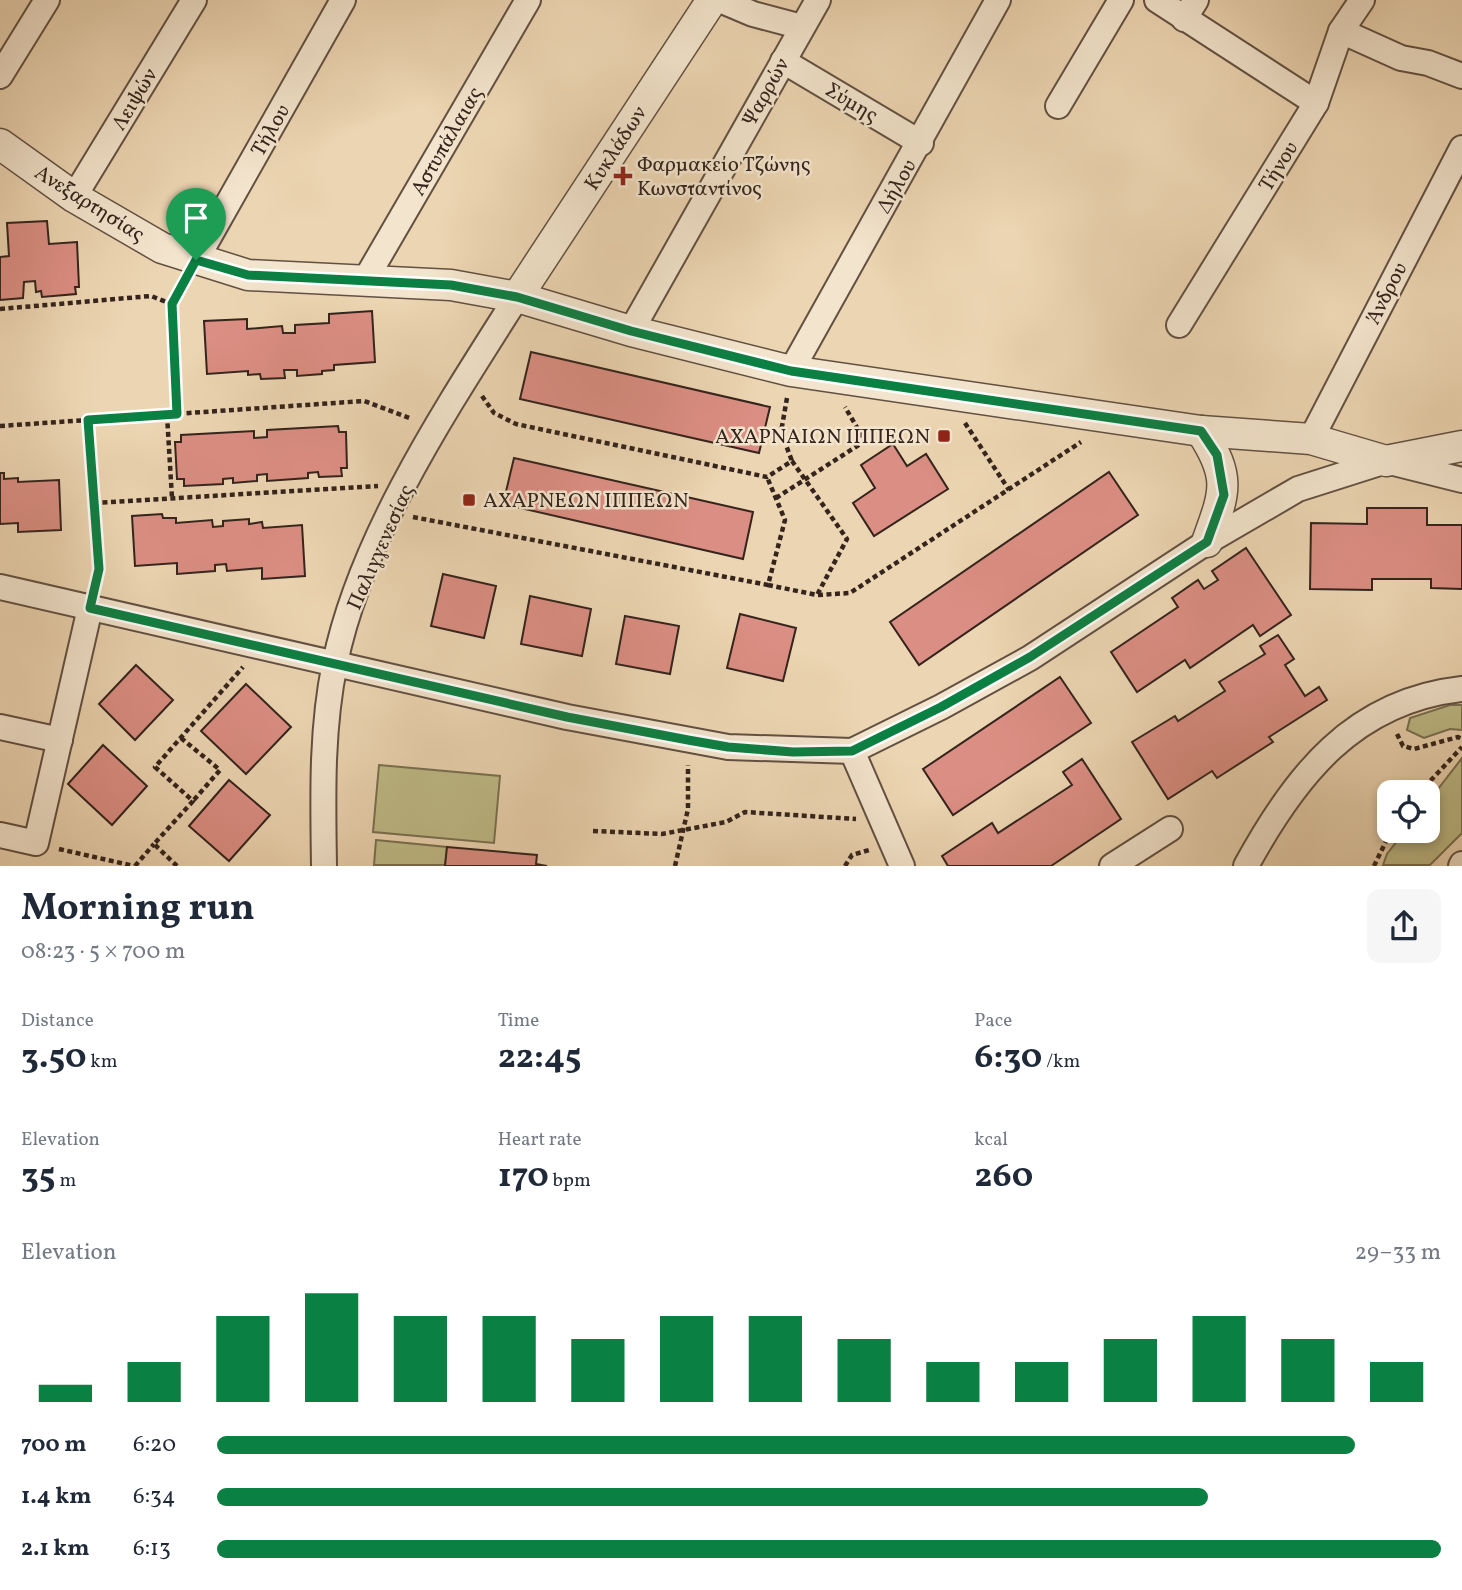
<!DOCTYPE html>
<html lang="en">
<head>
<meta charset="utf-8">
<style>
	body { margin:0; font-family:Vollkorn,serif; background:#f6f6f7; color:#1f2937; height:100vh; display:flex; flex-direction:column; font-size:26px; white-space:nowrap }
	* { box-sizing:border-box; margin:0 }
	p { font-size:23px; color:#747a83 }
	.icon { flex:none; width:38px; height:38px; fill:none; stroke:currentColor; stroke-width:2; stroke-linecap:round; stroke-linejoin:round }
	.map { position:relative; height:866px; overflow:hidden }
	.details { display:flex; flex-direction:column; background:#fff; flex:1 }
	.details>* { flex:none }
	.controls { position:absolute; left:1377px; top:780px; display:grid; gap:14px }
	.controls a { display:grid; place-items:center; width:63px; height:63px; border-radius:14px; background:#fff; box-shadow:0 4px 10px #0003; font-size:35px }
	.pin { position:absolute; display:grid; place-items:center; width:60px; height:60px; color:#fff; margin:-72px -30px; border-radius:50% 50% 50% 0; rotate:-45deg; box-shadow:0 0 7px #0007 }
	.pin .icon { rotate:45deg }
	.round { display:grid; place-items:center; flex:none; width:74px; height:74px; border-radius:14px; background:#f6f6f7 }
	.headline { display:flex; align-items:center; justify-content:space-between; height:119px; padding:0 21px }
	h1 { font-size:38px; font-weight:700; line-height:52px }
	.stats { display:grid; grid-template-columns:repeat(3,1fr); gap:10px; height:119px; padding:7px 21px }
	.stats div { display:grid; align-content:center }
	.stats b { font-size:35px; font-weight:700 }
	.stats small { font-size:19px; font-weight:400 }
	.stats p { font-size:19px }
	.chart { height:196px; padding:14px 21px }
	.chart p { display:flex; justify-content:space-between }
	.chart svg { width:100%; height:126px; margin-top:7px; stroke:#0b8043; stroke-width:6 }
	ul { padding:0 21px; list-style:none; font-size:23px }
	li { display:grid; grid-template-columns:112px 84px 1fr; align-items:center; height:52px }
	li i { height:18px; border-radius:9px; background:#0b8043 }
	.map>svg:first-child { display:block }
	.green { fill:#bebb87; stroke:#797052; stroke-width:2 }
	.building { fill:#db8e83; stroke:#34241d; stroke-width:2 }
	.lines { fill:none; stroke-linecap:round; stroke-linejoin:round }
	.minor-casing { stroke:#625042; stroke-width:28 }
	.tertiary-casing { stroke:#625042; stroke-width:33 }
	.path { stroke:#34241d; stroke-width:4.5; stroke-dasharray:5 3.5; stroke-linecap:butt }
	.minor { stroke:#f3e4cd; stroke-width:24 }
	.tertiary { stroke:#f3e4cd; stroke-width:30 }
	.route-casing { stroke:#fff; stroke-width:14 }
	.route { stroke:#0b8043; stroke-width:9 }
	.poi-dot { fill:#8f2418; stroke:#f3e4cd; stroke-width:2.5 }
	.labels { text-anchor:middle; stroke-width:5; stroke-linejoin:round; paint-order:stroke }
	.street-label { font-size:21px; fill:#34241d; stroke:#f3e4cd }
	.poi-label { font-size:21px; fill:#34241d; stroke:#f3e4cd; text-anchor:start }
</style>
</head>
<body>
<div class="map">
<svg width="1462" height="866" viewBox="0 0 1462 866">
	<rect width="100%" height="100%" fill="#ecd5b2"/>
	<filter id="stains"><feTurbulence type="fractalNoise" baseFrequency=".00286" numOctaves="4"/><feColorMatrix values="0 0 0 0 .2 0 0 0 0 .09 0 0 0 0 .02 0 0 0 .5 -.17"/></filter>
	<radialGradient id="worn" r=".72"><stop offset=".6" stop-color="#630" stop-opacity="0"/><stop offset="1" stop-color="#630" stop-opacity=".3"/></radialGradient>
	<g class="green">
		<path d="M1450 705H1462V730L1450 729 1424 738 1407 730 1410 718Z"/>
		<path d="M1462 758V833L1430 865H1383L1387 854 1405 831H1428V802Z"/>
		<path d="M379 765 500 776 494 843 373 832Z"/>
		<path d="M376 840 447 847 445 865H374Z"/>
	</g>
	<g class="building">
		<path d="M47 221 49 244 77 242 79 287H75L76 294 42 297 41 291 36 292 35 281 24 282 23 298 0 300V257L9 256 7 223Z"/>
		<path d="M372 311 375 362 334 365V370L322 371V374L297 376V370H284L285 378 261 379 260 374 248 375V371L207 374 204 321 247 319V329L282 326 283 333H295V325L329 323V314Z"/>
		<path d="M531 352 770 407 759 453 520 399Z"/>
		<path d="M338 426 339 432H346L347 468H341L342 476 319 477 318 472 308 473V478L267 481V474L257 475V481L233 483V478L223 479V484L184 486V479H177L175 442H181V435L254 431V438L267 437V430Z"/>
		<path d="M893 444 907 466 926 454 948 489 874 536 853 503 875 488 861 465Z"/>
		<path d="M514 458 753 512 743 559 503 504Z"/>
		<path d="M1109 472 1138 515 919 665 890 622Z"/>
		<path d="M0 473H4V479L18 478V482L59 480 61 530 18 532V523L0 524Z"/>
		<path d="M1367 508H1427V525H1462V589L1431 588V579H1372V590L1310 589 1311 523 1367 524Z"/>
		<path d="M162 514 163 518H176V523L212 520 213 527 223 526V521L249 519V524L262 522 263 528 302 525 305 576 262 579V568L227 571 226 564 215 565V571L177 574V563L135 566 132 516Z"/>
		<path d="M1246 548 1291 615 1260 636 1253 625 1190 668 1185 660 1137 692 1111 652 1178 607 1172 598 1198 580 1204 589 1218 580 1212 571Z"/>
		<path d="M443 574 496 586 484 638 431 626Z"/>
		<path d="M530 596 591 609 582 656 521 644Z"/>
		<path d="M740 614 796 628 783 681 727 668Z"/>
		<path d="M625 616 679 626 670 674 616 664Z"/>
		<path d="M1278 635 1294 659 1285 665 1305 696 1319 687 1327 700 1269 737 1273 742 1217 778 1212 771 1168 799 1132 742 1175 716 1178 721 1225 691 1219 682 1265 654 1260 646Z"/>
		<path d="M136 665 173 700 135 740 99 704Z"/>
		<path d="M1060 677 1091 723 953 815 923 769Z"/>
		<path d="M246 684 291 727 246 774 201 731Z"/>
		<path d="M103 745 147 786 112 825 68 784Z"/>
		<path d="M1082 759 1121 819 1051 866H948L942 856 992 823 998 833 1072 785 1063 772Z"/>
		<path d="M229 780 270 815 229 861 189 826Z"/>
		<path d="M447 847 537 855 536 864 547 866H445Z"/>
	</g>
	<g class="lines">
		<defs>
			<g id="minor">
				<path d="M720 0 753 14 802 27"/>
				<path d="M1157 0 1316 103"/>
				<path d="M1184 19 1196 0"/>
				<path d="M1341 31 1401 58 1428 63 1462 76"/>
				<path d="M783 61 921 143"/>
				<path d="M0 76 47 0"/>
				<path d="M1058 106 1121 0"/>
				<path d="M74 197 194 0"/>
				<path d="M196 260 343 0"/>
				<path d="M364 282 528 0"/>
				<path d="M1179 325 1316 103 1341 31 1362 0"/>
				<path d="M631 331 818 0"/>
				<path d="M791 371 998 0"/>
				<path d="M1311 439 1462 148"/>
				<path d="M0 587 567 717 728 747 852 751 941 707 1030 658 1207 542 1298 489 1386 461 1462 480"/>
				<path d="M0 727 60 740"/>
				<path d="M852 751 902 866"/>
				<path d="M0 835 36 843 90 608"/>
				<path d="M324 866C323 798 321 730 335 663 361 536 448 406 517 297"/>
				<path d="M1112 866 1170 829"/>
				<path d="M1246 866C1295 776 1353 701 1462 689"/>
				<path d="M1461 866 1462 864"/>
			</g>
			<g id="tertiary">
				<path d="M0 144 74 197 162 248 248 275 451 285 517 297 631 331 791 371 1201 431 1311 439 1386 461 1462 446"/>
				<path d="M517 297 712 0"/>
				<path d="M1201 431C1232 478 1225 492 1207 542"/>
			</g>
		</defs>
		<use href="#minor" class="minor-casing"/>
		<use href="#tertiary" class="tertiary-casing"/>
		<g class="path">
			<path d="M0 309 151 296 172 304"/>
			<path d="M482 396 494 413 516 424 767 477 792 461 847 539 817 595"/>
			<path d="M787 398 781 432 792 461"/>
			<path d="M177 414 172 304 184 282"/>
			<path d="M167 415 172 498"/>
			<path d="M88 420 99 569 95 586"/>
			<path d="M965 423 1009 490"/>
			<path d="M0 426 364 401 412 419"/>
			<path d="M776 498 865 441 845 407"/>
			<path d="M94 503 378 486"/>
			<path d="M413 517 768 585 785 520 767 477"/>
			<path d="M768 585 817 595 850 593 1081 442"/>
			<path d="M1397 734 1403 746 1414 749 1458 737 1462 739"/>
			<path d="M181 738 220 770 193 801"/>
			<path d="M1419 793 1462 747"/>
			<path d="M593 831 662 834 726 822 745 812 856 819"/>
			<path d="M59 849 134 866"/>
			<path d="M135 866 154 844"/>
			<path d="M177 866 154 844 193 801 155 767 243 667"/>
			<path d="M675 866 688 809V765"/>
			<path d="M845 866 852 855 869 850"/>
			<path d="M1374 866 1391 831"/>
		</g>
		<use href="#minor" class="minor"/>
		<use href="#tertiary" class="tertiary"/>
	</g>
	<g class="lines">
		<defs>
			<path id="route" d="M196 260 248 275 451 285 517 297 631 331 791 371 1201 431 1217 455 1224 495 1207 542 1030 657 941 707 852 751 793 752 728 747 688 740 567 717 90 608 99 569 88 420 177 414 172 304Z"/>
		</defs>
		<use href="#route" class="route-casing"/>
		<use href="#route" class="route"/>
	</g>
	<g class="poi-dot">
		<path d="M619.5 165.5h7v7h7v7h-7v7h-7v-7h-7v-7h7z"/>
		<rect x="937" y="429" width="14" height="14" rx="3.5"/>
		<rect x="462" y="493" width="14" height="14" rx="3.5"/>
	</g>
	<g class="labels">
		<g class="street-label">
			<text transform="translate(765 92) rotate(-61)" y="7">Ψαρρών</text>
			<text transform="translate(134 99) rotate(-59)" y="7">Λειψών</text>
			<text transform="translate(852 102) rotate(31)" y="7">Σύμης</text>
			<text transform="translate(270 130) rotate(-60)" y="7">Τήλου</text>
			<text transform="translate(446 141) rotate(-60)" y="7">Αστυπάλαιας</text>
			<text transform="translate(615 148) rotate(-57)" y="7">Κυκλάδων</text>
			<text transform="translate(1278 166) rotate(-58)" y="7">Τήνου</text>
			<text transform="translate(896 186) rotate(-60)" y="7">Δήλου</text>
			<text transform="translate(90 203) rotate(32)" y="7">Ανεξαρτησίας</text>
			<text transform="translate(1386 293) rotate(-63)" y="7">Άνδρου</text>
			<text transform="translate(380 547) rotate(-66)" y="7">Παλιγγενεσίας</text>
		</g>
		<g class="poi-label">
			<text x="637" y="171">Φαρμακείο Τζώνης<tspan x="637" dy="24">Κωνσταντίνος</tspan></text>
			<text x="930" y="443" text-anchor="end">ΑΧΑΡΝΑΙΩΝ ΙΠΠΕΩΝ</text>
			<text x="483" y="507">ΑΧΑΡΝΕΩΝ ΙΠΠΕΩΝ</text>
		</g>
	</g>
	<rect width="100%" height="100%" filter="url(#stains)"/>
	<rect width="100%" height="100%" fill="url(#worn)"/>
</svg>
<div class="controls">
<a><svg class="icon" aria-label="locate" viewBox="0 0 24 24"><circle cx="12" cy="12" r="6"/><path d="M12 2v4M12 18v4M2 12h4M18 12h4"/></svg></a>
</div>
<div class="pin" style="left:196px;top:260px;background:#1e9e55"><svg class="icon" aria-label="arrive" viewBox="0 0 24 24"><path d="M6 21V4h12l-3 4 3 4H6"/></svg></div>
</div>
<section class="details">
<div class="headline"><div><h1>Morning run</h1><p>08:23 · 5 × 700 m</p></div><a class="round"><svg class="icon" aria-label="share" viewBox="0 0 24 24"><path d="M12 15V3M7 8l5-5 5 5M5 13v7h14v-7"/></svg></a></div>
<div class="stats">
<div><p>Distance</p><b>3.50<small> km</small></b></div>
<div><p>Time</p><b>22:45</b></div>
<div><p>Pace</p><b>6:30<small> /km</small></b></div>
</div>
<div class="stats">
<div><p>Elevation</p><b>35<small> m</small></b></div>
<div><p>Heart rate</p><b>170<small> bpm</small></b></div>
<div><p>kcal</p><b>260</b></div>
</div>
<div class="chart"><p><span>Elevation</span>29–33 m</p>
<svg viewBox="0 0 160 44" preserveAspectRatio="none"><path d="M5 44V38M15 44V30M25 44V14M35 44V6M45 44V14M55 44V14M65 44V22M75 44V14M85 44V14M95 44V22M105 44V30M115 44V30M125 44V22M135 44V14M145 44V22M155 44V30"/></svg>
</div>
<ul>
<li><b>700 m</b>6:20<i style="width:93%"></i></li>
<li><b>1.4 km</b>6:34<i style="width:81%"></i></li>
<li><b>2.1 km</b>6:13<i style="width:100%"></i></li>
</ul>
</section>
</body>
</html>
